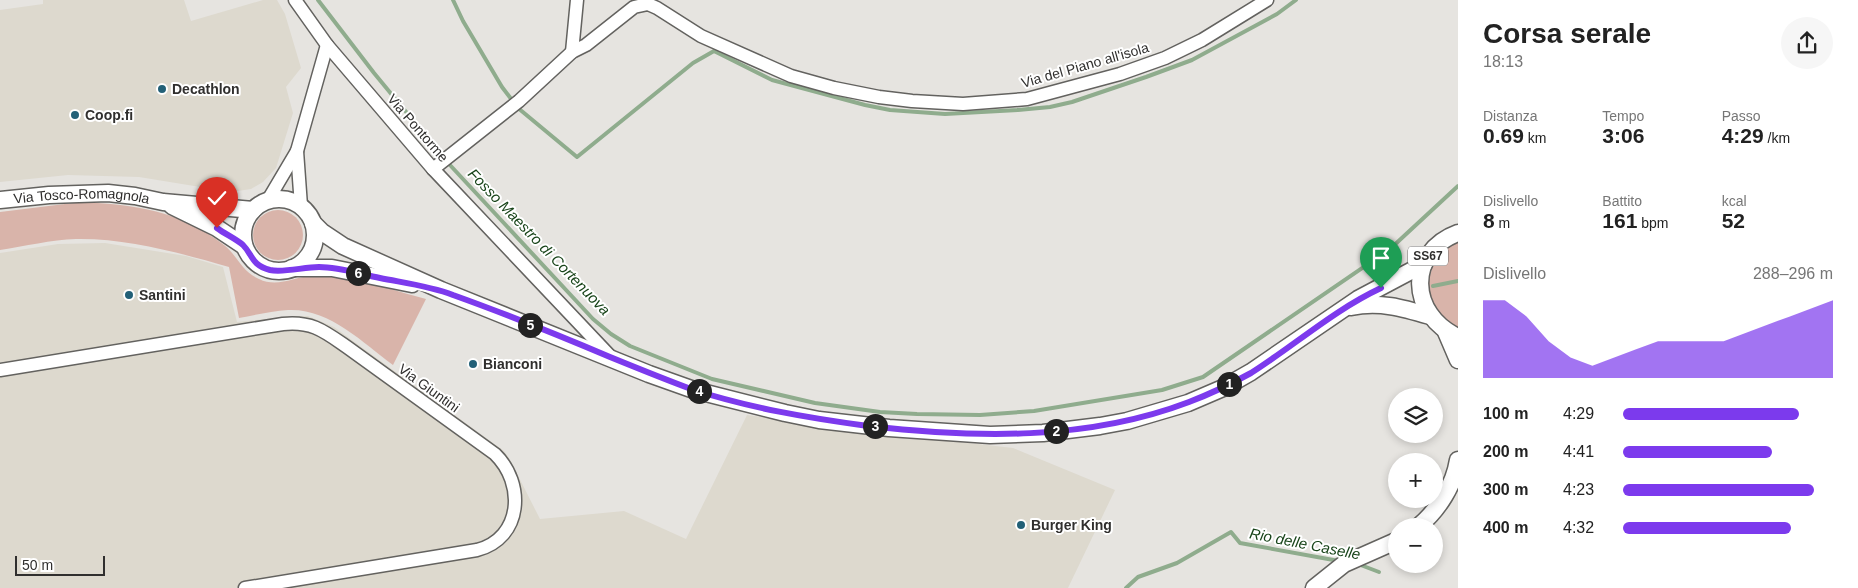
<!DOCTYPE html>
<html lang="it">
<head>
<meta charset="utf-8">
<style>
	body { margin:0; font-family:Arial,sans-serif; background:#f6f6f6; color:#222; height:100vh; display:flex; flex-direction:column; font-size:19px; white-space:nowrap }
	* { box-sizing:border-box; margin:0 }
	p { font-size:16px; color:#767676 }
	.icon { flex:none; width:28px; height:28px; fill:none; stroke:currentColor; stroke-width:2; stroke-linecap:round; stroke-linejoin:round }
	.map { position:relative; flex:1; overflow:hidden }
	.drawer { display:flex; flex-direction:column; background:#fff; width:400px }
	.drawer>* { flex:none }
	.buttons { position:absolute; left:1388px; top:388px; display:grid; gap:10px }
	.buttons a { display:grid; place-items:center; width:55px; height:55px; border-radius:50%; background:#fff; box-shadow:0 2px 8px #0003; font-size:25px }
	.scale { position:absolute; left:15px; bottom:12px; width:90px; box-sizing:border-box; padding-left:5px; border:2px solid #302f2e; border-top:0; font-size:14px; line-height:18px; white-space:nowrap; color:#302f2e; -webkit-text-stroke:4px #fff; paint-order:stroke }
	.pin { position:absolute; display:grid; place-items:center; width:42px; height:42px; color:#fff; margin:-51px -21px; border-radius:50% 50% 50% 0; rotate:-45deg; box-shadow:0 0 5px #0007 }
	.pin .icon { rotate:45deg }
	.km { position:absolute; width:25px; height:25px; margin:-12px; border-radius:50%; background:#222; color:#fff; font-size:14px; line-height:25px; text-align:center }
	.round { display:grid; place-items:center; flex:none; width:52px; height:52px; border-radius:26px; background:#f6f6f6 }
	.head { display:flex; align-items:center; justify-content:space-between; height:85px; padding:0 25px }
	h1 { font-size:28px; font-weight:600; line-height:38px }
	.figures { display:grid; grid-template-columns:repeat(3,1fr); gap:8px; height:85px; padding:5px 25px }
	.figures div { display:grid; align-content:center }
	.figures b { font-size:21px; font-weight:600 }
	.figures small { font-size:14px; font-weight:400 }
	.figures p { font-size:14px }
	.chart { height:140px; padding:10px 25px }
	.chart p { display:flex; justify-content:space-between }
	.chart svg { width:100%; height:90px; margin-top:5px; fill:#7c3aed; opacity:.7 }
	ul { padding:0 25px; list-style:none; font-size:16px }
	li { display:grid; grid-template-columns:80px 60px 1fr; align-items:center; height:38px }
	li i { height:12px; border-radius:6px; background:#7c3aed }
	main { display:flex; flex:1; min-height:0 }
	.map>svg:first-child { display:block }
	.built { fill:#ddd9ce }
	.green { fill:#d9b4aa }
	.lines { fill:none; stroke-linecap:round; stroke-linejoin:round }
	.stream { stroke:#8fac8d; stroke-width:4 }
	.minor-casing { stroke:#63625f; stroke-width:15 }
	.major-casing { stroke:#63625f; stroke-width:19 }
	.minor { stroke:#fff; stroke-width:12 }
	.major { stroke:#fff; stroke-width:16 }
	.route-casing { stroke:#fff; stroke-width:10 }
	.route { stroke:#7c3aed; stroke-width:6 }
	.poi-dot { fill:#226077; stroke:#fff; stroke-width:2 }
	.labels { text-anchor:middle; stroke-width:4; stroke-linejoin:round; paint-order:stroke }
	.shield { fill:#fff; stroke:#6e6d6d; stroke-width:1 }
	.shield-label { font-size:12px; font-weight:bold; fill:#302f2e }
	.street-label { font-size:14px; fill:#302f2e; stroke:#fff }
	.poi-label { font-size:14px; font-weight:bold; fill:#302f2e; stroke:#fff; text-anchor:start }
	.water-label { font-size:15px; font-style:italic; fill:#184419; stroke:#fff }
</style>
</head>
<body>
<main>
<div class="map">
<svg width="1458" height="588" viewBox="0 0 1458 588">
	<rect width="100%" height="100%" fill="#e6e4e0"/>
	<g class="built">
		<path d="M43 0H184L191 21 263 0H277L285 14 301 68 286 87 293 113 276 168 263 182 251 189 231 192 139 177 68 175 0 182V10L43 4Z"/>
		<path d="M105 243 186 256 223 267 237 322 294 316H308L334 327 504 451 509 458 540 519 624 511 686 539 747 415 891 434 1013 448 1115 490 1068 588H0V253L58 244Z"/>
	</g>
	<g class="green">
		<path d="M81 202C136 205 179 210 224 245 237 255 242 272 259 279 277 288 294 277 311 276 347 274 391 290 426 299L393 365C362 342 329 308 288 310 272 311 255 315 239 318L229 267C180 253 127 238 76 239 51 240 25 246 0 250V212Z"/>
		<circle cx="278" cy="235" r="25"/>
		<path d="M1458 242V327C1418 312 1420 259 1458 242Z"/>
	</g>
	<g class="lines">
		<g class="stream">
			<path d="M318 0 374 73 449 164 593 319 611 334 630 346 712 379 815 403 880 412 917 414 980 415 1034 411 1162 390 1203 377 1390 249 1458 186"/>
			<path d="M453 0 463 21 502 87 518 108 577 157 693 63 714 51 772 80 865 105 890 110 945 114 1018 110 1050 107 1072 102 1146 77 1192 60 1277 14 1296 0"/>
			<path d="M1433 286 1458 281"/>
			<path d="M1358 564 1379 572"/>
			<path d="M1126 588 1138 577 1177 563 1231 532 1240 543 1339 561"/>
		</g>
		<defs>
			<g id="minor">
				<path d="M295 0 327 45 433 169 610 356"/>
				<path d="M572 52 577 0"/>
				<path d="M297 151 301 206"/>
				<path d="M433 169 519 101 572 52 586 45 634 7 648 4 657 8 701 36 791 76 834 88 879 97 912 101 963 104 1027 99 1120 74 1165 58 1202 40 1267 0"/>
				<path d="M268 200 297 151 327 45"/>
				<path d="M0 370 283 324C312 321 324 331 347 347L495 454C525 483 523 538 477 550L245 588"/>
			</g>
			<g id="major">
				<circle cx="279" cy="235" r="36"/>
				<path id="s1" d="M0 200 49 195 108 193 135 196 163 202 253 210"/>
				<path d="M172 206 217 228 244 246"/>
				<path d="M313 223 322 232 343 246 441 290 649 374 694 390 785 413 819 420 889 428 990 435 1043 433 1100 426 1127 421 1188 403 1223 388 1251 372 1358 299 1424 264"/>
				<path d="M1458 233C1406 252 1409 315 1458 337"/>
				<path d="M292 268H332L412 284"/>
				<path d="M1351 307C1379 301 1403 308 1430 316"/>
				<path d="M1446 332 1458 360"/>
				<path d="M1419 526C1439 509 1454 485 1458 460"/>
				<path d="M1314 588 1344 564 1396 541"/>
			</g>
		</defs>
		<use href="#minor" class="minor-casing"/>
		<use href="#major" class="major-casing"/>
		<use href="#minor" class="minor"/>
		<use href="#major" class="major"/>
	</g>
	<g class="lines">
		<defs>
			<path id="route" d="M217 228C225 234 236 239 243 245 253 255 251 265 270 270 283 273 304 267 319 267 340 267 360 274 380 278 405 283 430 286 453 295 506 314 558 335 610 357 637 368 664 379 691 389 749 408 809 418 868 426 975 438 1087 441 1189 402 1210 394 1231 384 1251 373 1295 345 1334 310 1381 288"/>
		</defs>
		<use href="#route" class="route-casing"/>
		<use href="#route" class="route"/>
	</g>
	<g class="poi-dot">
		<circle cx="162" cy="89" r="5"/>
		<circle cx="75" cy="115" r="5"/>
		<circle cx="129" cy="295" r="5"/>
		<circle cx="473" cy="364" r="5"/>
		<circle cx="1021" cy="525" r="5"/>
	</g>
	<g class="labels">
		<rect class="shield" x="1408" y="246.5" width="40" height="19" rx="4"/>
		<g class="shield-label">
			<text x="1428" y="260">SS67</text>
		</g>
		<g class="street-label">
			<text transform="translate(1085 65) rotate(-16)" y="5">Via del Piano all'isola</text>
			<text transform="translate(418 128) rotate(49)" y="5">Via Pontorme</text>
			<text dy="5" stroke="none"><textPath href="#s1" startOffset="82">Via Tosco-Romagnola</textPath></text>
			<text transform="translate(429 388) rotate(36)" y="5">Via Giuntini</text>
		</g>
		<g class="poi-label">
			<text x="172" y="94">Decathlon</text>
			<text x="85" y="120">Coop.fi</text>
			<text x="139" y="300">Santini</text>
			<text x="483" y="369">Bianconi</text>
			<text x="1031" y="530">Burger King</text>
		</g>
		<g class="water-label">
			<text transform="translate(539 242) rotate(46)" y="5">Fosso Maestro di Cortenuova</text>
			<text transform="translate(1305 544) rotate(11)" y="5">Rio delle Caselle</text>
		</g>
	</g>
</svg>
<div class="buttons">
<a><svg class="icon" aria-label="layers" viewBox="0 0 24 24"><path d="M12 4l9 5-9 5-9-5zM3 14l9 5 9-5"/></svg></a>
<a>+</a>
<a>−</a>
</div>
<div class="scale">50 m</div>
<div class="pin" style="left:1381px;top:288px;background:#1e9e55"><svg class="icon" aria-label="arrive" viewBox="0 0 24 24"><path d="M6 21V4h12l-3 4 3 4H6"/></svg></div>
<div class="pin" style="left:217px;top:228px;background:#d93025"><svg class="icon" aria-label="check" viewBox="0 0 24 24"><path d="M5 12l5 5 9-10"/></svg></div>
<b class="km" style="left:1229px;top:384px">1</b>
<b class="km" style="left:1056px;top:431px">2</b>
<b class="km" style="left:875px;top:426px">3</b>
<b class="km" style="left:699px;top:391px">4</b>
<b class="km" style="left:530px;top:325px">5</b>
<b class="km" style="left:358px;top:273px">6</b>
</div>
<section class="drawer">
<div class="head"><div><h1>Corsa serale</h1><p>18:13</p></div><a class="round"><svg class="icon" aria-label="share" viewBox="0 0 24 24"><path d="M12 15V3M7 8l5-5 5 5M5 13v7h14v-7"/></svg></a></div>
<div class="figures">
<div><p>Distanza</p><b>0.69<small> km</small></b></div>
<div><p>Tempo</p><b>3:06</b></div>
<div><p>Passo</p><b>4:29<small> /km</small></b></div>
</div>
<div class="figures">
<div><p>Dislivello</p><b>8<small> m</small></b></div>
<div><p>Battito</p><b>161<small> bpm</small></b></div>
<div><p>kcal</p><b>52</b></div>
</div>
<div class="chart"><p><span>Dislivello</span>288–296 m</p>
<svg viewBox="0 0 160 44" preserveAspectRatio="none"><path d="M0 44V6L10 6L20 14L30 26L40 34L50 38L60 34L70 30L80 26L90 26L100 26L110 26L120 22L130 18L140 14L150 10L160 6V44z"/></svg>
</div>
<ul>
<li><b>100 m</b>4:29<i style="width:84%"></i></li>
<li><b>200 m</b>4:41<i style="width:71%"></i></li>
<li><b>300 m</b>4:23<i style="width:91%"></i></li>
<li><b>400 m</b>4:32<i style="width:80%"></i></li>
</ul>
</section>
</main>
</body>
</html>
